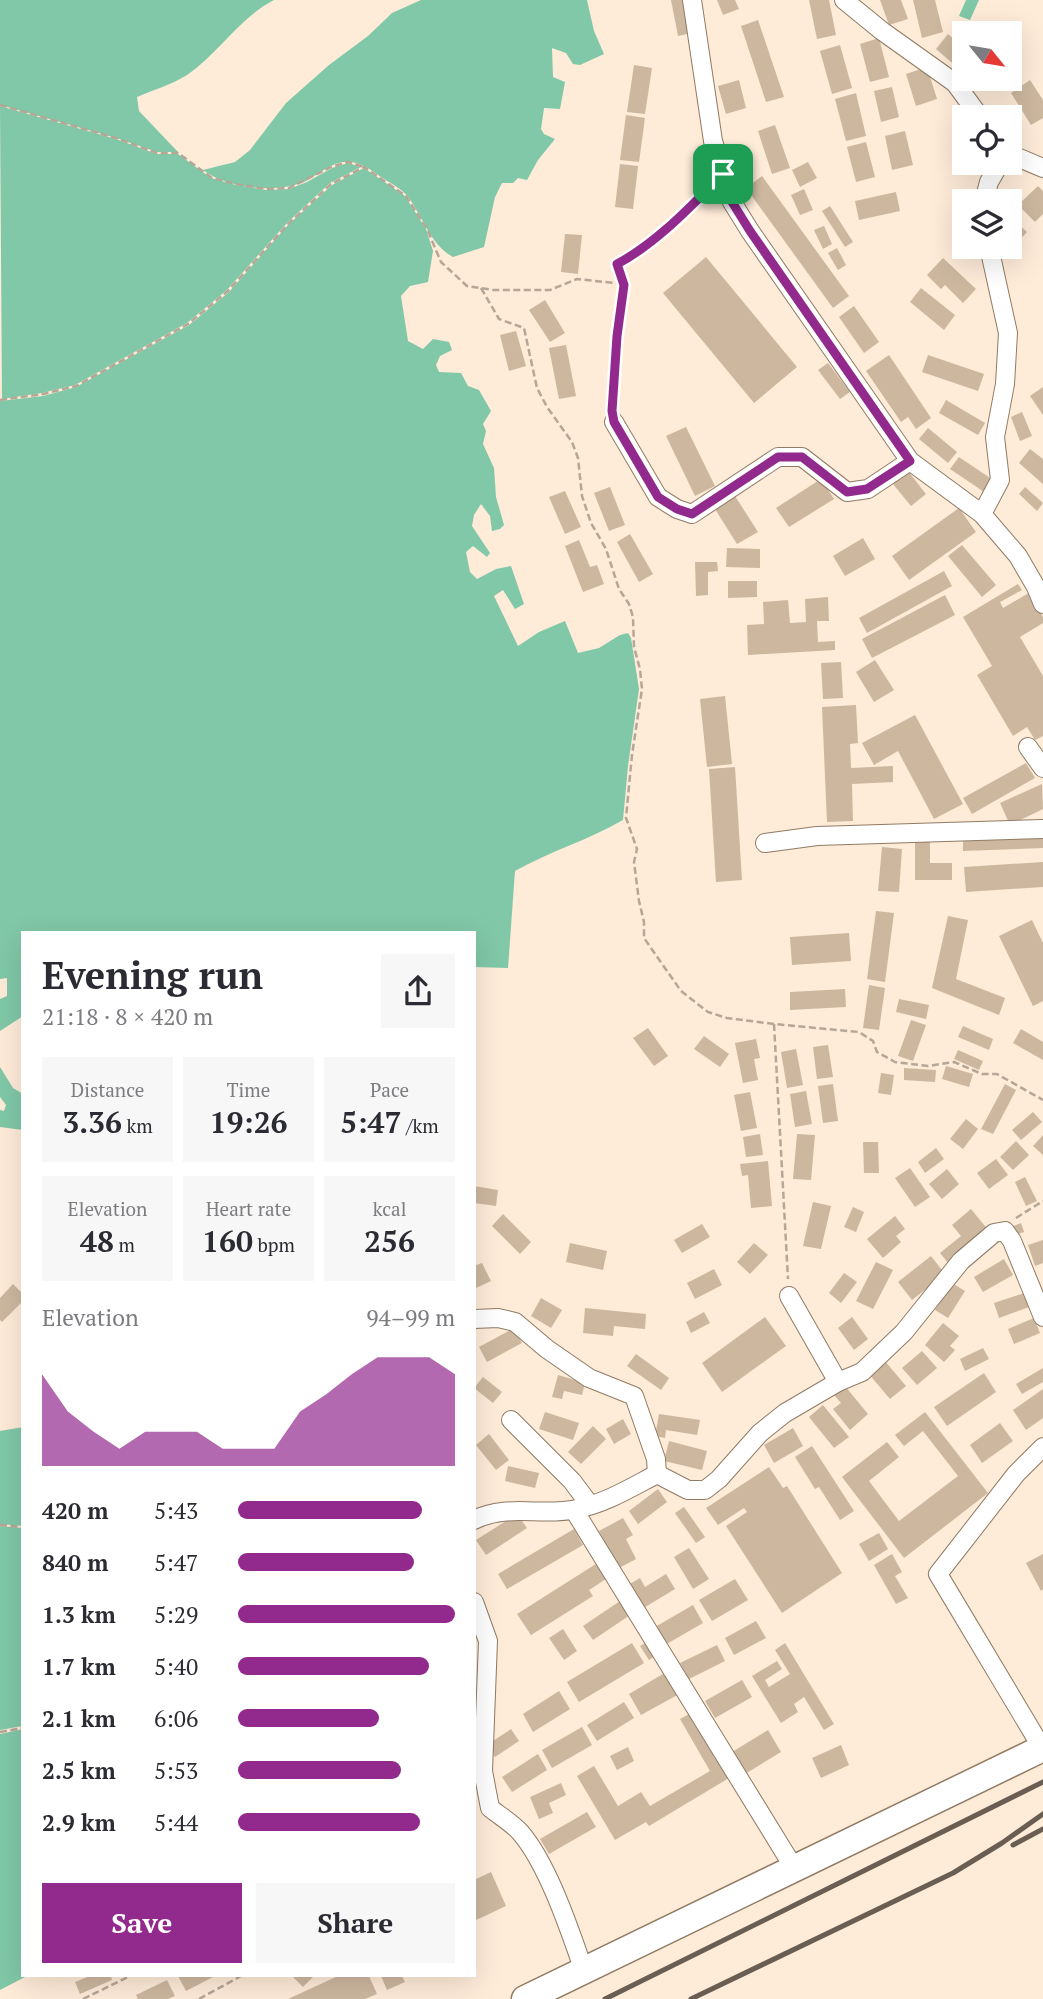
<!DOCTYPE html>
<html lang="en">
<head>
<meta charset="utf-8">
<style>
	body { margin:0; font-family:"PT Serif",serif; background:#f7f7f7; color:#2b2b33; height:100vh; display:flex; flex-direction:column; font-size:26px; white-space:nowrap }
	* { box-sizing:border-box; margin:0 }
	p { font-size:23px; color:#7c7c81 }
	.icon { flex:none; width:38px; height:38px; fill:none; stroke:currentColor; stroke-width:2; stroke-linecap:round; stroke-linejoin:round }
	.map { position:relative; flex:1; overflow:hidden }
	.details { position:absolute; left:21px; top:931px; width:455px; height:1046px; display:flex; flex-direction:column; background:#fff; border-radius:0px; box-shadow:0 7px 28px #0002 }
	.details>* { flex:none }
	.needle { width:46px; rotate:120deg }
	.buttons { position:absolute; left:952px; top:21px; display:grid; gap:14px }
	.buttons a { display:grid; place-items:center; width:70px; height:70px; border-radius:0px; background:#fff; box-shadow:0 7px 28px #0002; font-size:35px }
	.pin { position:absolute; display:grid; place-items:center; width:60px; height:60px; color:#fff; margin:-30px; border-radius:14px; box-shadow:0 4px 10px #0006 }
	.round { display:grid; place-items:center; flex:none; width:74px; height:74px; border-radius:0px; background:#f7f7f7 }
	.head { display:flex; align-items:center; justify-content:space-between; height:119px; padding:0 21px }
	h1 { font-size:38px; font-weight:700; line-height:52px }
	.stats { display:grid; grid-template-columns:repeat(3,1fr); gap:10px; height:119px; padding:7px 21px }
	.stats div { display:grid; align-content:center; border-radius:0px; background:#f7f7f7; text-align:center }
	.stats b { font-size:30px; font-weight:700 }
	.stats small { font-size:19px; font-weight:400 }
	.stats p { font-size:19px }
	.chart { height:196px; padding:14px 21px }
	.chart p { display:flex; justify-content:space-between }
	.chart svg { width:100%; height:126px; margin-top:7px; fill:#922a8e; opacity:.7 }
	.action { display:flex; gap:14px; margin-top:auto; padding:14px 21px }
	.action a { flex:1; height:80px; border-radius:0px; background:#922a8e; color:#fff; font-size:28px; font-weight:700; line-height:80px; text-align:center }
	.action a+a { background:#f7f7f7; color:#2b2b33 }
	ul { padding:0 21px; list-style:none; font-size:23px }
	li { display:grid; grid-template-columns:112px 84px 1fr; align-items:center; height:52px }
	li i { height:18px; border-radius:9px; background:#922a8e }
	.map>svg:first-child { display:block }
	.forest { fill:#80c8a7 }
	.building { fill:#cdb79f }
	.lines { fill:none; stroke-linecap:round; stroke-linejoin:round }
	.minor-casing { stroke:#907b64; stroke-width:20 }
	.secondary-casing { stroke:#907b64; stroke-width:29 }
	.path { stroke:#b5a696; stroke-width:2.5; stroke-dasharray:7 3.5; stroke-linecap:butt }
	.minor { stroke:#fff; stroke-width:18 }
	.secondary { stroke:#fff; stroke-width:26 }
	.rail { stroke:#6a5e53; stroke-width:5 }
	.route-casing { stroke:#fff; stroke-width:14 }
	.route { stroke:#922a8e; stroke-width:9 }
</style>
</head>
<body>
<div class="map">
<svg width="1043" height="1999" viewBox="0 0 1043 1999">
	<rect width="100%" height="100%" fill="#feebd8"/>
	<g class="forest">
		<path d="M0 0H274C239 18 219 53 187 75 171 85 153 90 137 97L139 111 178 152H157L116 138 0 105Z"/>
		<path d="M421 0H587L594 31 604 54 580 65 573 64 566 53 552 48 553 77 565 82 560 109 544 108 541 129 544 134 555 139 538 160 527 180 518 178 513 183H502L495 197 484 247 453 257C431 245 423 218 409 198 402 188 388 182 378 175 370 169 361 163 350 162 334 160 319 174 306 181 277 194 228 189 203 170L235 162 250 150 286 103 329 65 368 36 392 13Z"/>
		<path d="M966 0H979L970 20 959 16Z"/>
		<path d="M0 106 116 139 157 154H178L211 178 236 185 266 190 289 189 307 182 332 168 348 163 361 167 330 183 287 223 227 290 187 323 75 385 42 393 2 399Z"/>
		<path d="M364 168 405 196 426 229 433 251 428 282 410 286 401 296 408 341 423 349 433 339 449 342 452 350 440 356 436 365 439 372 461 373 468 386 479 390 491 411 483 424 486 431 483 444 494 468 496 497 504 525 500 529 492 531 490 516 481 504 474 515 472 526 490 553 487 557 473 546 466 552 470 572 477 579 496 569 511 566 524 604 515 609 503 590 494 596 518 646 539 632 565 621 578 653 599 648 620 635 628 633 631 638 639 689 628 766 623 820C589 840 550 851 515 871L508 968 474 967V933H23V1016L0 1031V999L7 996V978L0 979V401L43 396 76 387 189 325 229 292 288 225 332 185Z"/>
		<path d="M0 1067 13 1088 23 1094V1130L0 1127V1110L4 1111 6 1105 0 1097Z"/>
		<path d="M23 1427V1526L0 1524V1431Z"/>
		<path d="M0 1526 23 1528V1726L0 1730Z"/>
		<path d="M23 1729V1976H27L0 1990V1734Z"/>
	</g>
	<g class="building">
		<path d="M671 0H685L692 33 678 36Z"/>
		<path d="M717 0H735L739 9 723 15Z"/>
		<path d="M809 0H829L836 35 817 39Z"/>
		<path d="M880 0H901L908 19 889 25Z"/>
		<path d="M913 0H935L943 32 922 38Z"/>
		<path d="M758 20 784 97 766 102 741 26Z"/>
		<path d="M948 34 964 48V73L936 49Z"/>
		<path d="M879 38 889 77 870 82 860 44Z"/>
		<path d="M840 45 852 88 832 94 820 51Z"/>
		<path d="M634 65 652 68 645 114 627 112Z"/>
		<path d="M927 67 937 99 916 106 906 74Z"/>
		<path d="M739 80 746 108 726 114 718 86Z"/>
		<path d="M1030 80 1043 100V118L1031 125 1011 93Z"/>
		<path d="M892 87 899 117 881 122 874 91Z"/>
		<path d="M856 93 866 136 846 141 835 99Z"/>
		<path d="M626 115 645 118 639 162 620 160Z"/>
		<path d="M775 125 790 168 772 174 758 131Z"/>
		<path d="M905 131 913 165 892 170 885 136Z"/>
		<path d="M866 142 875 177 856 182 847 147Z"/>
		<path d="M808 162 817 178 800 187 792 170Z"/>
		<path d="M620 164 638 166 633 209 615 207Z"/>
		<path d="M762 176 849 296 833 308 746 188Z"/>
		<path d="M1038 186 1043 191V214L1035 222 1018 205Z"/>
		<path d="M804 189 813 210 800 215 791 195Z"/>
		<path d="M896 192 900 211 859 220 855 201Z"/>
		<path d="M830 206 853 242 845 247 822 211Z"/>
		<path d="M1010 216 1027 232 1016 244 1010 238Z"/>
		<path d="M824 226 832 244 823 249 814 230Z"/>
		<path d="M565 234 582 235 578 274 561 272Z"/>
		<path d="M837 248 846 265 838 270 828 253Z"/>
		<path d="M706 257 797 367 754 403 663 293Z"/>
		<path d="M943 258 976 289 963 303 945 285 941 289 927 275Z"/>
		<path d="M921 288 955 315 944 330 910 302Z"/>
		<path d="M545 300 565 333 550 342 529 310Z"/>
		<path d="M854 306 879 342 864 353 839 317Z"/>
		<path d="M516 331 526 366 509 371 500 335Z"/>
		<path d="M566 345 576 396 559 399 549 348Z"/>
		<path d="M889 355 931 418 916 429 908 417 901 422 866 371Z"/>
		<path d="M928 355 984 374 978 391 922 372Z"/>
		<path d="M828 363 850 392 840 399 818 370Z"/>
		<path d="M1043 387V415L1030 396Z"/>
		<path d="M946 400 985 423 978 435 939 413Z"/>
		<path d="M1022 412 1032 436 1020 441 1011 417Z"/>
		<path d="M686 427 715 486 695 496 666 436Z"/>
		<path d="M928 428 957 452 948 463 919 439Z"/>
		<path d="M1030 449 1043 459V484L1019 463Z"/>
		<path d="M959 457 996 482 987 494 950 469Z"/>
		<path d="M908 471 926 494 911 506 893 484Z"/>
		<path d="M821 479 834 499 789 527 776 508Z"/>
		<path d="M610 487 625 525 609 531 594 493Z"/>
		<path d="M1025 487 1043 503 1037 511 1019 494Z"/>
		<path d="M565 491 581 527 565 534 549 497Z"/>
		<path d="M735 496 758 532 737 544 715 509Z"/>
		<path d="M959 508 976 532 909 580 892 556Z"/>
		<path d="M630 534 653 574 639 582 617 542Z"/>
		<path d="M863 538 875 559 845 576 833 556Z"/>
		<path d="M579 540 590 567 597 565 604 584 583 592 565 546Z"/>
		<path d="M962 545 996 585 982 597 948 556Z"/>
		<path d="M727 548 760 549V568L726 567Z"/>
		<path d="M695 562H717L718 571 708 572V595L696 596Z"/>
		<path d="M944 571 952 586 867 633 859 618Z"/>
		<path d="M728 581H757V597L728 598Z"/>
		<path d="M1018 584 1022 590 1000 602 1003 608 1029 593 1043 617V623L1020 637 1043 676V736L1035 740 1027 727 1013 736 977 675 992 666 963 617Z"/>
		<path d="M945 595 955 615 872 658 862 639Z"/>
		<path d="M828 597 829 621H817L818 642 835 641V650L748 655 747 625 764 624 763 602 788 600 790 623 806 622 805 599Z"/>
		<path d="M875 660 894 690 874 702 856 672Z"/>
		<path d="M841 662 843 698 823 699 821 663Z"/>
		<path d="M725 696 732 764 707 767 700 699Z"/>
		<path d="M856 705 858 743 850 744 851 768 893 766V782L852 784 853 821 827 822 822 707Z"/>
		<path d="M915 715 963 804 934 819 898 751 874 765 862 743Z"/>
		<path d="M1026 763 1035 778 972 814 963 798Z"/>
		<path d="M735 767 742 880 716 882 709 769Z"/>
		<path d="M1042 784 1043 809 1010 825 1000 803Z"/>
		<path d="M1043 838V848L963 851V840Z"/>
		<path d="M915 840H930V863H952V880H915Z"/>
		<path d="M882 847 902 849 899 892 878 891Z"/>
		<path d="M1043 862V887L966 892 964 867Z"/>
		<path d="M876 911 894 913 885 982 867 979Z"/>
		<path d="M948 916 968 920 956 979 1005 998 999 1015 932 988Z"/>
		<path d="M1032 920 1043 943V1001L1033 1006 999 936Z"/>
		<path d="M849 933 851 961 792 965 790 937Z"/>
		<path d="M869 985 885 988 879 1030 863 1028Z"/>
		<path d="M845 989 846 1007 790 1010V992Z"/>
		<path d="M899 999 929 1005 926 1019 896 1012Z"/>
		<path d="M911 1020 926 1025 913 1061 898 1056Z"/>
		<path d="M963 1026 993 1039 989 1050 958 1037Z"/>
		<path d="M648 1028 668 1056 654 1066 633 1038Z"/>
		<path d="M1021 1029 1043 1042V1060L1013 1043Z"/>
		<path d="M704 1036 729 1054 720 1067 694 1049Z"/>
		<path d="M756 1039 760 1058 754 1059 758 1080 743 1083 735 1043Z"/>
		<path d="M828 1045 833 1077 817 1079 813 1047Z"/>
		<path d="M796 1049 803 1085 787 1088 781 1052Z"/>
		<path d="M958 1050 983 1061 979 1070 954 1059Z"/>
		<path d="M946 1066 973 1074 969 1087 942 1079Z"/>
		<path d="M904 1068 936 1070 935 1082 904 1080Z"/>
		<path d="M881 1073 894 1075 891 1095 878 1093Z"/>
		<path d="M833 1084 838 1121 823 1123 818 1086Z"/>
		<path d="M1005 1084 1016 1090 993 1134 981 1129Z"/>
		<path d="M806 1091 812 1124 795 1127 790 1094Z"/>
		<path d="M750 1092 757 1128 741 1131 734 1095Z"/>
		<path d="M1033 1112 1042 1122 1021 1140 1012 1130Z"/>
		<path d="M966 1119 978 1129 963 1149 950 1139Z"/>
		<path d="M760 1134 763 1155 746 1157 743 1137Z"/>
		<path d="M797 1134 815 1135 811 1180 793 1179Z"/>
		<path d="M1043 1135V1155L1033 1146Z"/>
		<path d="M1016 1141 1029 1155 1013 1170 1000 1157Z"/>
		<path d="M863 1142H878L879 1173H864Z"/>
		<path d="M936 1148 944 1159 925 1173 918 1162Z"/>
		<path d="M996 1159 1008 1175 989 1189 977 1173Z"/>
		<path d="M768 1161 772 1206 751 1208 748 1175 742 1176 740 1164Z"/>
		<path d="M910 1168 930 1197 915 1207 895 1178Z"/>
		<path d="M947 1169 959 1184 942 1199 929 1184Z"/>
		<path d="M1025 1177 1037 1201 1026 1206 1015 1182Z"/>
		<path d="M474 1186 498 1190 496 1206 474 1203Z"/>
		<path d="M813 1202 831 1206 821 1249 803 1246Z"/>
		<path d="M853 1207 864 1212 856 1232 844 1227Z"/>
		<path d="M971 1209 989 1231 949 1264 940 1253 961 1236 952 1225Z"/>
		<path d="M503 1214 531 1242 520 1254 492 1226Z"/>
		<path d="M895 1216 905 1229 896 1236 901 1242 883 1258 867 1239Z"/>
		<path d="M1021 1223 1024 1232 1011 1236 1008 1228Z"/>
		<path d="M702 1224 710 1237 682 1253 674 1240Z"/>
		<path d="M1043 1240V1263L1035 1266 1028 1245Z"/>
		<path d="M570 1243 607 1251 603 1270 566 1262Z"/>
		<path d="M754 1243 768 1255 750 1274 737 1262Z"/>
		<path d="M931 1256 945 1274 912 1300 898 1282Z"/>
		<path d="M1004 1259 1013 1275 983 1292 974 1277Z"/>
		<path d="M876 1262 893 1270 873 1309 856 1301Z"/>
		<path d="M482 1263 491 1281 474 1289V1266Z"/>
		<path d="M714 1269 722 1285 695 1299 687 1283Z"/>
		<path d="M844 1273 857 1282 841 1303 829 1293Z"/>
		<path d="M952 1283 965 1291 948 1318 935 1310Z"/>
		<path d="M13 1284 23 1294V1301L2 1322 0 1320V1298Z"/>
		<path d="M1027 1292 1032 1306 999 1318 994 1303Z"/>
		<path d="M541 1298 562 1310 551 1328 531 1316Z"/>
		<path d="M585 1308 646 1314 645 1329 614 1326 613 1336 583 1333Z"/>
		<path d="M704 1312 710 1323 691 1333 686 1322Z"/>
		<path d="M765 1317 786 1346 722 1392 702 1363Z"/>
		<path d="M852 1317 868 1339 854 1350 838 1328Z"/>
		<path d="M1034 1318 1040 1333 1014 1344 1008 1329Z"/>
		<path d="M943 1323 959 1336 950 1346 955 1350 944 1362 925 1345Z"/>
		<path d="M514 1328 522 1343 487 1362 479 1347Z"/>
		<path d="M983 1348 989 1359 965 1371 960 1359Z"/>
		<path d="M922 1351 937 1368 917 1385 902 1368Z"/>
		<path d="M636 1354 669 1378 661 1390 627 1366Z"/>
		<path d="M884 1360 906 1386 890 1399 868 1373Z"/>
		<path d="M1043 1368V1382L1022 1394 1016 1384Z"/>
		<path d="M984 1373 996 1392 947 1426 934 1407Z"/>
		<path d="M558 1375 585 1383 582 1395 564 1391 562 1399 552 1397Z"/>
		<path d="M483 1377 502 1392 493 1403 474 1388Z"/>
		<path d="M845 1386 868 1414 850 1430 833 1409 841 1403 834 1395Z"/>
		<path d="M1043 1389V1418L1026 1430 1013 1410Z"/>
		<path d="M823 1405 849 1437 834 1448 809 1417Z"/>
		<path d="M545 1412 579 1423 573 1440 539 1429Z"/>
		<path d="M925 1412 988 1493 904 1558 842 1477 887 1442 899 1457 869 1481 899 1521 958 1476 923 1431 904 1446 895 1435Z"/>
		<path d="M659 1414 700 1420 697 1435 666 1430 665 1438 655 1436Z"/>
		<path d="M623 1419 631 1434 614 1444 606 1429Z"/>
		<path d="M1000 1423 1013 1441 982 1463 970 1445Z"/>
		<path d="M593 1426 606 1439 581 1464 568 1452Z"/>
		<path d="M793 1428 803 1446 774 1463 764 1445Z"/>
		<path d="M489 1434 509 1460 496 1470 476 1445Z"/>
		<path d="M669 1441 707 1451 702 1470 664 1461Z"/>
		<path d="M812 1446 854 1511 840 1520 819 1487 815 1489 795 1457Z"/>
		<path d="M508 1466 539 1473 535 1488 505 1481Z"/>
		<path d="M769 1467 783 1488 787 1486 842 1573 782 1613 726 1526 747 1512 744 1508 718 1525 706 1508Z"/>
		<path d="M658 1489 667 1502 638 1524 629 1511Z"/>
		<path d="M684 1507 705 1537 696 1543 675 1513Z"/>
		<path d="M517 1514 527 1528 486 1555 476 1540Z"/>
		<path d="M623 1518 633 1535 626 1539 636 1559 619 1568 599 1531Z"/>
		<path d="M574 1529 583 1545 507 1589 498 1574Z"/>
		<path d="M879 1533 888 1549 869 1561 859 1544Z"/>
		<path d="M689 1548 709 1579 693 1589 674 1557Z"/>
		<path d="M892 1554 902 1572 895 1576 908 1598 896 1604 874 1565Z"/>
		<path d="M1043 1554V1589L1041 1591 1026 1563Z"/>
		<path d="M599 1562 609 1577 589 1590 593 1596 531 1635 517 1614Z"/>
		<path d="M666 1574 675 1589 642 1609 628 1585 640 1578 645 1587Z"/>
		<path d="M735 1579 748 1600 712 1621 699 1600Z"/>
		<path d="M620 1601 630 1615 593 1640 583 1626Z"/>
		<path d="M693 1605 703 1623 665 1645 655 1627Z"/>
		<path d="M756 1621 766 1638 734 1655 725 1638Z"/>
		<path d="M563 1629 577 1651 564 1660 549 1638Z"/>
		<path d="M649 1641 657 1655 649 1660 640 1646Z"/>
		<path d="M632 1643 644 1663 579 1702 567 1682Z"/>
		<path d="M785 1643 834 1724 824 1730 804 1697 794 1704 798 1712 781 1723 752 1676 777 1661 782 1669 765 1680 769 1687 790 1674 775 1650Z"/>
		<path d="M717 1645 725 1661 689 1679 680 1663Z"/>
		<path d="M668 1671 681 1693 641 1715 629 1694Z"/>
		<path d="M742 1680 752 1697 715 1718 705 1701Z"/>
		<path d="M559 1691 570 1709 533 1732 523 1714Z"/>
		<path d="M624 1702 634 1718 597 1741 587 1725Z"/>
		<path d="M691 1713 729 1778 649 1826 646 1822 615 1840 577 1776 594 1766 618 1806 641 1792 650 1806 710 1771 680 1719Z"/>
		<path d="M582 1727 592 1745 552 1768 542 1750Z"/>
		<path d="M511 1729 519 1741 495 1757 487 1745Z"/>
		<path d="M768 1730 781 1752 745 1774 732 1752Z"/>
		<path d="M841 1745 849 1765 821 1778 812 1758Z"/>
		<path d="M628 1747 634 1761 617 1770 610 1756Z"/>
		<path d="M538 1754 547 1770 512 1792 502 1777Z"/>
		<path d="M561 1783 566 1795 549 1803 553 1813 539 1819 530 1797Z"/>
		<path d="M587 1812 596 1827 549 1854 540 1839Z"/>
		<path d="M491 1872 506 1906 474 1921V1880Z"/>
		<path d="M90 1976H111L112 1980 80 1994 75 1982Z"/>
		<path d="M178 1976H215L186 1991Z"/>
		<path d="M292 1976H314L303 1987Z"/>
		<path d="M338 1976H369L377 1994 365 1999H288Z"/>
		<path d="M381 1976H402L405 1982 387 1990Z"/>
		<path d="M167 1980 175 1996 168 1999H138L136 1995Z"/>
	</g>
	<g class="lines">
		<defs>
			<g id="minor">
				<path d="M692 0 713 141 732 202 750 231 910 461 982 514 1018 556 1036 587 1043 604"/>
				<path d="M844 0 882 31 955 83 980 117"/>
				<path d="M1010 154 1043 168"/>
				<path d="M984 201 989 182 1000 163"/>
				<path d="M614 422 658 497 677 509 692 514 778 457H802L847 492 868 489 910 461"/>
				<path d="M982 514 1000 480 995 437 1005 384 1008 333 989 247"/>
				<path d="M1028 747 1043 768"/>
				<path d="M765 843 817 836 1043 829"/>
				<path d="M789 1296 838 1382"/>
				<path d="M474 1319 498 1318 515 1322 547 1349 589 1378 634 1396 656 1459 657 1474"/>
				<path d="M511 1420 572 1481 590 1505"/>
				<path d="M574 1510 794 1868"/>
				<path d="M474 1520C508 1503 542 1517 577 1509 606 1503 630 1488 657 1474L688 1490H705L719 1479 760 1433 785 1413 838 1382 862 1372 904 1332 961 1261 994 1233 1005 1231 1012 1241 1043 1317"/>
				<path d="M474 1602 488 1641 483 1771 490 1808C500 1816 512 1823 520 1832 548 1864 570 1931 584 1971"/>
				<path d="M1042 1748 938 1574 1016 1474 1043 1447"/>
			</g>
			<path id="secondary" d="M525 1999 1043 1748"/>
		</defs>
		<use href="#minor" class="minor-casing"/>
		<use href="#secondary" class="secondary-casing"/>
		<g class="path">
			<path d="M0 105 116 138 157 153H178L212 178 236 184 266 189 289 188 331 167 348 162 364 167"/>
			<path d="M481 288 499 319 524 328 537 388 547 407 572 442 578 458 582 496 591 523 606 549 619 589 629 604 633 617 634 647 640 669 642 689 632 755 626 818 637 849 634 862 639 901 644 922V938L681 991 708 1012 727 1018 774 1024 859 1032 873 1041 877 1052 895 1062 928 1066 954 1062 982 1074H997L1043 1100"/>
			<path d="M0 400 43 394 76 386 188 324 228 291 288 224 331 184 364 167 406 196 427 229 441 262 467 286 493 290H550L577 279 624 284"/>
			<path d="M613 406 617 336 624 284 617 264 657 239 711 187"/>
			<path d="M774 1024 788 1279"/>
			<path d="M1016 1218 1043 1201"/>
			<path d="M0 1525 23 1527"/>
			<path d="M0 1732 23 1728"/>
			<path d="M83 1999 130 1976"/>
			<path d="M199 1999 241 1976"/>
		</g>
		<use href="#minor" class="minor"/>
		<use href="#secondary" class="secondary"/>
		<g class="rail">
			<path d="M1013 1845 1043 1829"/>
			<path d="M605 1999 1043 1782"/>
			<path d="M691 1999 953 1873 1002 1843 1043 1814"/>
		</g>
	</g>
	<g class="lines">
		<defs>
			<path id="route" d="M723 174 732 202 750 231 910 461 867 489 847 492 802 457H778L692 514 677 509 658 497 614 422 612 411 617 336 624 285 617 264C657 243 691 206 723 174Z"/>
		</defs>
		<use href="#route" class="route-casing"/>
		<use href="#route" class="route"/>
	</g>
</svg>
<div class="buttons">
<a><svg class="needle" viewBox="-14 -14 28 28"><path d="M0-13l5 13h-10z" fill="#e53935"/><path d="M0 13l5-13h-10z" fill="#7c7c81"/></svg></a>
<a><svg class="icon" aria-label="locate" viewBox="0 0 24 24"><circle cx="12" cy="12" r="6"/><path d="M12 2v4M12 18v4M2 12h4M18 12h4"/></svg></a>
<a><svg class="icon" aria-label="layers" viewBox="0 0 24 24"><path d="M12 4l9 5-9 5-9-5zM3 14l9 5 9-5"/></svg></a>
</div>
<div class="pin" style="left:723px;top:174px;background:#1e9e55"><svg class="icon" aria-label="arrive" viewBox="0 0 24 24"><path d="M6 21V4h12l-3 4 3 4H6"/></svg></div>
<section class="details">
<div class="head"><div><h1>Evening run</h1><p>21:18 · 8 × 420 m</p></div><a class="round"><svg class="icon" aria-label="share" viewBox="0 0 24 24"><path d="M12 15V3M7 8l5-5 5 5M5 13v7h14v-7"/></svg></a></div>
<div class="stats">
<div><p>Distance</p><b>3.36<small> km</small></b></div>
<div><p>Time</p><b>19:26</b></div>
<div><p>Pace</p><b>5:47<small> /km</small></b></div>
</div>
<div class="stats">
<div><p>Elevation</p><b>48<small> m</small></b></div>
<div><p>Heart rate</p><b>160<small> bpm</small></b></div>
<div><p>kcal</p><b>256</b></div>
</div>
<div class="chart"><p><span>Elevation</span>94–99 m</p>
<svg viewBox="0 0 160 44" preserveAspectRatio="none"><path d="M0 44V12L10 25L20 32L30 38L40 32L50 32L60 32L70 38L80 38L90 38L100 25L110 19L120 12L130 6L140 6L150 6L160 12V44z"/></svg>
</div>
<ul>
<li><b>420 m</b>5:43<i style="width:85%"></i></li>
<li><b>840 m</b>5:47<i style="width:81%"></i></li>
<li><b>1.3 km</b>5:29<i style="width:100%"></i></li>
<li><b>1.7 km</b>5:40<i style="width:88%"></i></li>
<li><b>2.1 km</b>6:06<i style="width:65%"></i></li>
<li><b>2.5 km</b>5:53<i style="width:75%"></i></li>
<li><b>2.9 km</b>5:44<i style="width:84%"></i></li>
</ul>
<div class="action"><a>Save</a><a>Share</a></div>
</section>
</div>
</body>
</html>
